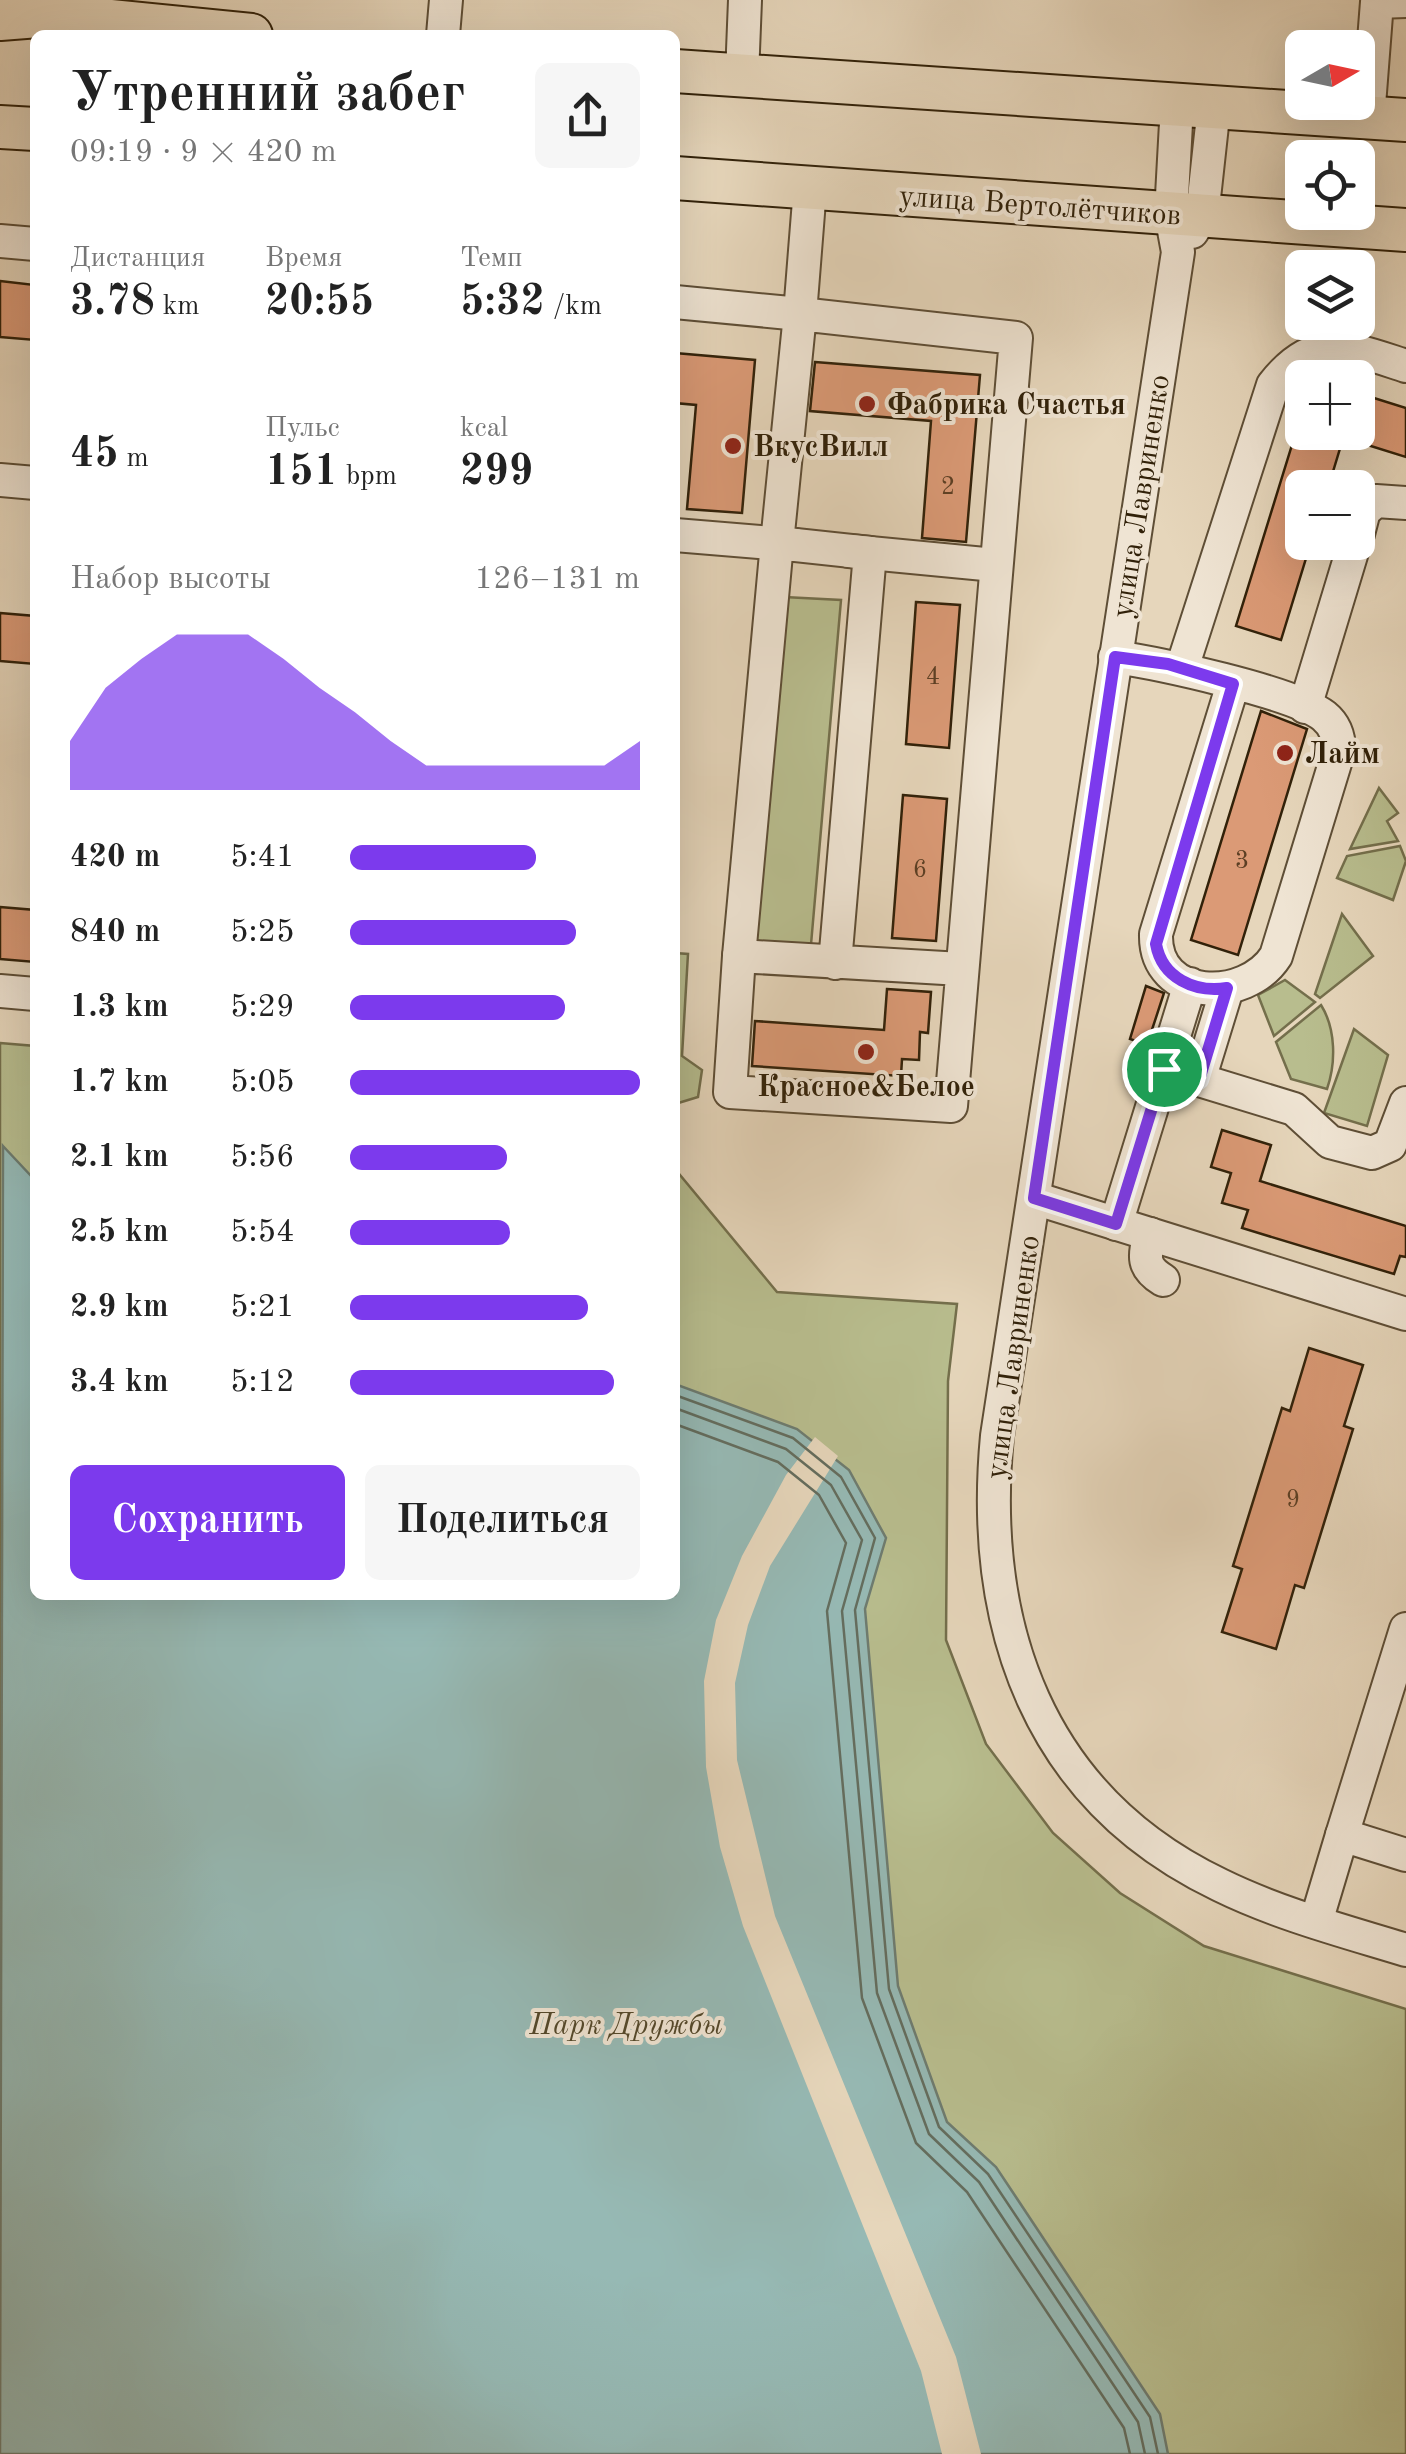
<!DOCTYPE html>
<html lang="ru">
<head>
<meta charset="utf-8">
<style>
	body { margin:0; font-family:"Old Standard TT",serif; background:#f6f6f6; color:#222; height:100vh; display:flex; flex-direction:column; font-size:38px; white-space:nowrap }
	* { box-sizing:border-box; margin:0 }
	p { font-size:32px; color:#767676 }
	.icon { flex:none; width:55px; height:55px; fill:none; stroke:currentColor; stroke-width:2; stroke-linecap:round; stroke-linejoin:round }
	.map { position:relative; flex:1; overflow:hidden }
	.side { position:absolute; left:30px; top:30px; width:650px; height:1570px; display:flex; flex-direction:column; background:#fff; border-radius:15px; box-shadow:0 10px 40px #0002 }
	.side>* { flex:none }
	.needle { width:65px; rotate:81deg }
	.fabs { position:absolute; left:1285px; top:30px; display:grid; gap:20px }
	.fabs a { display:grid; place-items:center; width:90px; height:90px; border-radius:15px; background:#fff; box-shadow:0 10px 40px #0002; font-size:50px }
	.pin { position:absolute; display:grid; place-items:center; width:85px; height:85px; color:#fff; margin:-42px; border:5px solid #fff; border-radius:50%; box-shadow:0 2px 10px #0007 }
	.round { display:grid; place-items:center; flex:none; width:105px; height:105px; border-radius:15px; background:#f6f6f6 }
	.summary { display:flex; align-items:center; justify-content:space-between; height:170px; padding:0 40px }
	h1 { font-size:55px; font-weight:600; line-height:75px }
	.metrics { display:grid; grid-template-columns:repeat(3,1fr); gap:15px; height:170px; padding:10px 40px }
	.metrics div { display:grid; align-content:center }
	.metrics b { font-size:42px; font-weight:600 }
	.metrics small { font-size:28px; font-weight:400 }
	.metrics p { font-size:28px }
	.chart { height:280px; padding:20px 40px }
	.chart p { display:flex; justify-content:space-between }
	.chart svg { width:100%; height:180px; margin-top:10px; fill:#7c3aed; opacity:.7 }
	.primary-button { display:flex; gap:20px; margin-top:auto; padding:20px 40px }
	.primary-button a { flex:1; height:115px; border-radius:15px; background:#7c3aed; color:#fff; font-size:40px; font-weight:600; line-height:115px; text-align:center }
	.primary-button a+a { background:#f6f6f6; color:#222 }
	ul { padding:0 40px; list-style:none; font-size:32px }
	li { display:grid; grid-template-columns:160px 120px 1fr; align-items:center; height:75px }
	li i { height:25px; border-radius:12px; background:#7c3aed }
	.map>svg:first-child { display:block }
	.green { fill:#b8bd8e; stroke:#746f4c; stroke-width:2.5 }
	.water { fill:#96b9b4; stroke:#6e7c70; stroke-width:2.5 }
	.pier { fill:#e6d6bb }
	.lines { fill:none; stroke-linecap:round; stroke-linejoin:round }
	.shore { stroke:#646d5e; stroke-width:2.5 }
	.building { fill:#db9a76; stroke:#312109; stroke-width:2.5 }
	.minor-casing { stroke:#5e4e36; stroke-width:36 }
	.major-casing { stroke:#312109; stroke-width:46 }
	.minor { stroke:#efe4d3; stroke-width:32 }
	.major { stroke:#e6d6bb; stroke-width:42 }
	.route-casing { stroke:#fff; stroke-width:20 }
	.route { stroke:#7c3aed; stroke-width:12 }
	.poi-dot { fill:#8f2418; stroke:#efe4d3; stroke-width:4 }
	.labels { text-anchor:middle; stroke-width:8; stroke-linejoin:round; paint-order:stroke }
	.number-label { font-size:25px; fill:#5c3f24 }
	.street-label { font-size:30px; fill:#312109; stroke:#efe4d3 }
	.poi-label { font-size:30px; font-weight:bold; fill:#312109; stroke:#efe4d3; text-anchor:start }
	.park-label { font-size:30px; font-style:italic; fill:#53482a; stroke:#efe4d3 }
</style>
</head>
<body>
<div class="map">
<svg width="1406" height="2454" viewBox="0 0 1406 2454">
	<rect width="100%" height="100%" fill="#e6d6bb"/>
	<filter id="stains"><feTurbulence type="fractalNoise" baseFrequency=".002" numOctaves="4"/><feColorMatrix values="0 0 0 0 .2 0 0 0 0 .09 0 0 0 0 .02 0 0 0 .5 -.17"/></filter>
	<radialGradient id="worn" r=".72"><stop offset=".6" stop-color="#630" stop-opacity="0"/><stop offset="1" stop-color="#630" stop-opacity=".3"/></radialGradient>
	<g class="green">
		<path d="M784 597 841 600 810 956 753 951Z"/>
		<path d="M1379 788 1398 813 1387 821 1398 841 1350 849Z"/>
		<path d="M1400 846 1406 861 1393 900 1337 878 1347 856Z"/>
		<path d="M1342 914 1373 956 1320 998 1315 994Z"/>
		<path d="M675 953 688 954 682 1056 702 1070 698 1097 675 1104Z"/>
		<path d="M1285 980 1315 1002 1274 1036 1258 995Z"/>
		<path d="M1321 1005C1336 1029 1336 1063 1327 1089L1291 1079 1276 1042Z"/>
		<path d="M1354 1029 1388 1055 1367 1126 1324 1113Z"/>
		<path d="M0 1043 35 1046V1595H675V1169L777 1292 957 1304 948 1381 946 1640 986 1744 1053 1833 1120 1893 1204 1946 1406 2009V2454H0Z"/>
	</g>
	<path class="water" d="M3 1146 32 1177 35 1207V1595H675V1384L797 1429 849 1470 886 1538 865 1609 898 1986 947 2122 996 2167 1160 2414 1168 2454H0Z"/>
	<path class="pier" d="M815 1437 838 1456 770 1566 748 1625 735 1683 737 1760 775 1916 956 2357 981 2454H942L921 2371 743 1926 720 1847 706 1767 704 1681 716 1620 742 1556 786 1475Z"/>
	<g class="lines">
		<g class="shore">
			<path d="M675 1395 793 1438 841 1477 875 1538 855 1610 889 1989 939 2127 988 2174 1150 2417 1158 2454"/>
			<path d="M675 1408 786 1449 831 1485 862 1540 842 1611 877 1993 929 2134 979 2182 1138 2422 1145 2454"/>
			<path d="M675 1424 778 1462 819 1495 846 1543 827 1611 862 1998 916 2143 967 2192 1124 2428 1130 2454"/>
		</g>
	</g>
	<g class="building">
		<path d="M0 281 35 285V340L0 337Z"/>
		<path d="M675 353 755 360 742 513 687 509 696 405 675 403Z"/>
		<path d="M815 362 980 375 966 542 922 538 931 421 810 411Z"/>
		<path d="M1358 393 1406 408V457L1358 442Z"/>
		<path d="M1296 432H1345L1328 488H1302V542H1311L1281 640 1236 626Z"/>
		<path d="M916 602 960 605 949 748 906 744Z"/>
		<path d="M0 613 35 616V664L0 661Z"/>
		<path d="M1261 711 1307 729 1238 955 1191 940Z"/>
		<path d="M903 795 947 799 936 941 892 938Z"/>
		<path d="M0 907 35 910V962L0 959Z"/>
		<path d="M1146 986 1164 993 1147 1045 1130 1039Z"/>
		<path d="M887 989 931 992 928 1033 920 1032 919 1060 902 1059 901 1076 752 1066 755 1021 884 1030Z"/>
		<path d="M1222 1130 1271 1145 1260 1181 1406 1226V1257L1400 1256 1394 1274 1242 1228 1248 1210 1222 1203 1231 1173 1211 1167Z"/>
		<path d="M1309 1348 1363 1365 1344 1426 1353 1429 1304 1588 1295 1585 1276 1649 1222 1632 1242 1569 1233 1566 1282 1408 1290 1411Z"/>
	</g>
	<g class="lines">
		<defs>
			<g id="minor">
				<path d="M443 35 446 0"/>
				<path d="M742 76 745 0"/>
				<path d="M1177 105 1171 214 1178 252 997 1436C979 1627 1038 1798 1220 1885 1279 1914 1344 1931 1406 1950"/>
				<path d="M1368 118 1377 2 1406 1"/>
				<path d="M1192 232 1202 216 1214 107"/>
				<path d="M0 241 35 244"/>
				<path d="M675 302 800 314 810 188"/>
				<path d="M0 480 35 483"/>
				<path d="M1358 534 1364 511 1376 501 1406 503"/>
				<path d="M675 535 795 545"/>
				<path d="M849 551 995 565"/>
				<path d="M1115 657C1157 663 1293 692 1324 716 1335 725 1339 737 1339 750L1276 956C1246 1003 1154 1002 1156 934L1233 684"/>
				<path d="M1182 668 1273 385C1315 331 1350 348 1406 366"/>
				<path d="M1305 707 1355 542"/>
				<path d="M739 956 777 543"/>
				<path d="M835 963 870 553 777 543 800 314 1016 338 951 1106 730 1092 739 956 961 969"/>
				<path d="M0 991 35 994"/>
				<path d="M1163 1069 1294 1109 1330 1142 1372 1153 1390 1145 1406 1103"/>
				<path d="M1199 1080 1227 989"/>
				<path d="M1034 1198 1406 1314"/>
				<path d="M1116 1224 1190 984"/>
				<path d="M1150 1234C1144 1257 1142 1267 1163 1280"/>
				<path d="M1342 1835 1406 1629"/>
				<path d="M1316 1922 1342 1835 1406 1855"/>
			</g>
			<g id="major">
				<path d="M0 19 51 15 251 35"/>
				<path d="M675 71 1406 120"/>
				<path d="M0 127 35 129"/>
				<path d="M675 178 1406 230"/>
			</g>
		</defs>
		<use href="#minor" class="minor-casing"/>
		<use href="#major" class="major-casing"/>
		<use href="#minor" class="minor"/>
		<use href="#major" class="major"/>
	</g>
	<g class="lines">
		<defs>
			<path id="route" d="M1115 657 1168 664 1233 684 1156 944C1162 978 1195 993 1227 988L1199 1080 1164 1069 1116 1224 1034 1198Z"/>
		</defs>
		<use href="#route" class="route-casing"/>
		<use href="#route" class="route"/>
	</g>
	<g class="poi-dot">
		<circle cx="867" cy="404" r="10"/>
		<circle cx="733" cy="446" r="10"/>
		<circle cx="1285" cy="753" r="10"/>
		<circle cx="866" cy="1052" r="10"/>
	</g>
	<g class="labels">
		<g class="number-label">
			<text x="948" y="494">2</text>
			<text x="933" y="684">4</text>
			<text x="1242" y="868">3</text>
			<text x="920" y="877">6</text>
			<text x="1293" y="1507">9</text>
		</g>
		<g class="street-label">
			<text transform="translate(1040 205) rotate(4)" y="10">улица Вертолётчиков</text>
			<text transform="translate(1140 496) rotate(-81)" y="10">улица Лавриненко</text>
			<text transform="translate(1012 1357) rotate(-82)" y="10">улица Лавриненко</text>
		</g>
		<g class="poi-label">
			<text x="887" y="414">Фабрика Счастья</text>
			<text x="753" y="456">ВкусВилл</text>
			<text x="1305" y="763">Лайм</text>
			<text x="866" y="1096" text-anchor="middle">Красное&amp;Белое</text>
		</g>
		<g class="park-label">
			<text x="626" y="2034">Парк Дружбы</text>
		</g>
	</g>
	<rect width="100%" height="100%" filter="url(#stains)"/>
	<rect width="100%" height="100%" fill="url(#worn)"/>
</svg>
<div class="fabs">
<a><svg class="needle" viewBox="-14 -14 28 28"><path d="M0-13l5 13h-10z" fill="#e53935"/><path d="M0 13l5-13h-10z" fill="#767676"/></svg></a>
<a><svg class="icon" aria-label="locate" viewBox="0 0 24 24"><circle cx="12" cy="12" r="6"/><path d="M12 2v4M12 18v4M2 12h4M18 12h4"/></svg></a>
<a><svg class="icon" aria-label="layers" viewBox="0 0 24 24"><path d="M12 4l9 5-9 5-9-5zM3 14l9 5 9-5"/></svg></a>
<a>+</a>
<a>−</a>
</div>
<div class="pin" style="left:1164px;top:1069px;background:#1e9e55"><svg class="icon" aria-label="arrive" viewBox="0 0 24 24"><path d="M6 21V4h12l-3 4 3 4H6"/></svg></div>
<section class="side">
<div class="summary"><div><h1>Утренний забег</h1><p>09:19 · 9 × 420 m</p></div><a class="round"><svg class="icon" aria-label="share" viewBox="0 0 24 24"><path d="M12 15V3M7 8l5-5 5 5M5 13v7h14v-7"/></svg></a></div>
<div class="metrics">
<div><p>Дистанция</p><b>3.78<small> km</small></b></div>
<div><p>Время</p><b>20:55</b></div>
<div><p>Темп</p><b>5:32<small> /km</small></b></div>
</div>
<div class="metrics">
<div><b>45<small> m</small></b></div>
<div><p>Пульс</p><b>151<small> bpm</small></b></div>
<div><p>kcal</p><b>299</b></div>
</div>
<div class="chart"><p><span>Набор высоты</span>126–131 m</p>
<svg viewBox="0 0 160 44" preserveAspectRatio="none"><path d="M0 44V32L10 19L20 12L30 6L40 6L50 6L60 12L70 19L80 25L90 32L100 38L110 38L120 38L130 38L140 38L150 38L160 32V44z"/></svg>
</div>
<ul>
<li><b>420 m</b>5:41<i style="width:64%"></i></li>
<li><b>840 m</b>5:25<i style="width:78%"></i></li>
<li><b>1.3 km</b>5:29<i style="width:74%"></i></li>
<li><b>1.7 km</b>5:05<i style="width:100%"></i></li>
<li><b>2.1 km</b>5:56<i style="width:54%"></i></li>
<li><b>2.5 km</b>5:54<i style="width:55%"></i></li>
<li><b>2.9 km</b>5:21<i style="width:82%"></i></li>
<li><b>3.4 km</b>5:12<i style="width:91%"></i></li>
</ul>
<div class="primary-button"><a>Сохранить</a><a>Поделиться</a></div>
</section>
</div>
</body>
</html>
